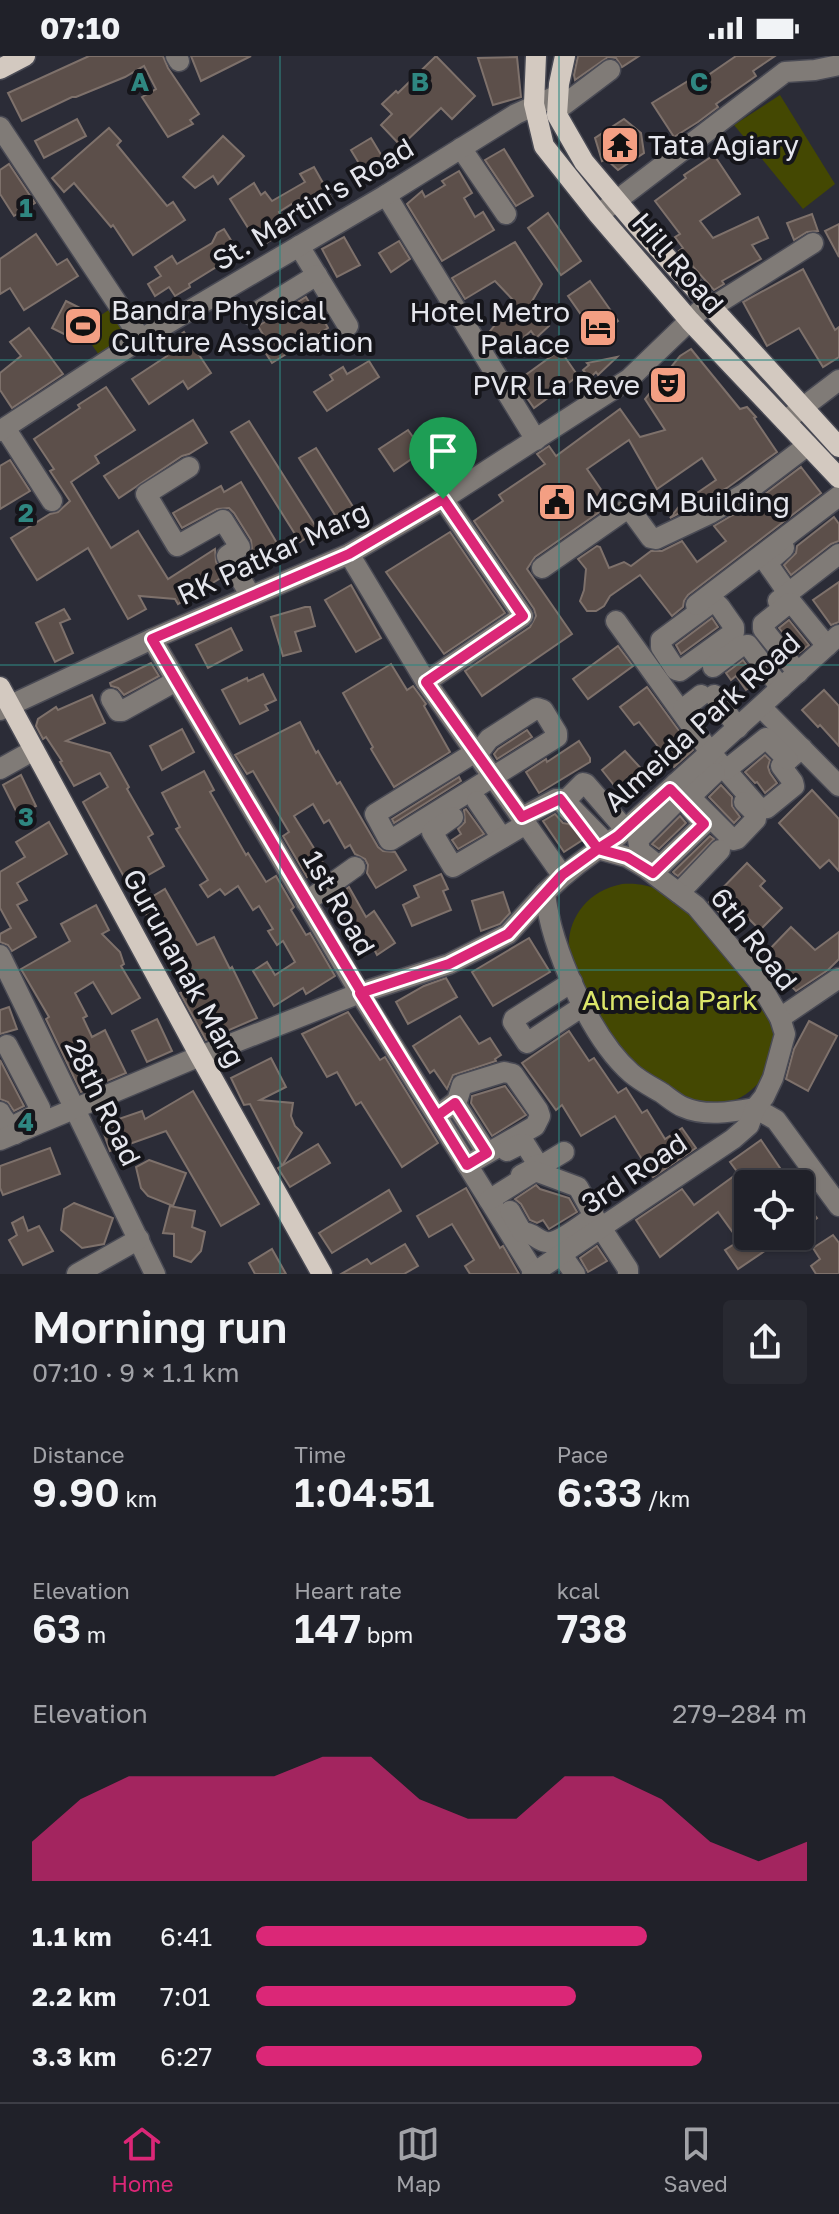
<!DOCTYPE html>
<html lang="en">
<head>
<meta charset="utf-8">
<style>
	body { margin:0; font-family:"Golos Text",sans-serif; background:#282931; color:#f1f3f6; height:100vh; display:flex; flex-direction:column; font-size:30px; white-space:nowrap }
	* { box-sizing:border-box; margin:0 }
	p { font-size:26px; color:#a2a3a8 }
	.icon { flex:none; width:44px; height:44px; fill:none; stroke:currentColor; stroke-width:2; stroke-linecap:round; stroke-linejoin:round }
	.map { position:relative; height:1218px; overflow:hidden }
	.details { display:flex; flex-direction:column; background:#202129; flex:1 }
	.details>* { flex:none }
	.buttons { position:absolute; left:734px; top:1114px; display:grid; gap:16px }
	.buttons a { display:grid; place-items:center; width:80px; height:80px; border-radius:8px; background:#202129; box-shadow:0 2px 6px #0004,0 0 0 2px #3d3e46; font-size:40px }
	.pin { position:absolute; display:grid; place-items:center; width:68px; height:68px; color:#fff; margin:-82px -34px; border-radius:50% 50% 50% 0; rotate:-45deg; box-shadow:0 0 8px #0007 }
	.pin .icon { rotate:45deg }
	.round { display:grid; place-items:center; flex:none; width:84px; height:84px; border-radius:8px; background:#282931 }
	.overview { display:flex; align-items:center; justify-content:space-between; height:136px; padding:0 32px }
	h1 { font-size:44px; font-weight:600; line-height:60px }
	.stats { display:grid; grid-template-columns:repeat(3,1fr); gap:12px; height:136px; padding:8px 32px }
	.stats div { display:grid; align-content:center }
	.stats b { font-size:40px; font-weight:600 }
	.stats small { font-size:22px; font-weight:400 }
	.stats p { font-size:22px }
	.chart { height:224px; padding:16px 32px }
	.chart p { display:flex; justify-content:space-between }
	.chart svg { width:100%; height:144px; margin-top:8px; fill:#db2777; opacity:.7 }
	ul { padding:0 32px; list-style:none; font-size:26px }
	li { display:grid; grid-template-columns:128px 96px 1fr; align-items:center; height:60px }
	li i { height:20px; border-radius:10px; background:#db2777 }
	.status { display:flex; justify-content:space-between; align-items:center; height:56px; padding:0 40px; background:#202129; direction:ltr }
	.status svg { height:22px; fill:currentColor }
	.menu { display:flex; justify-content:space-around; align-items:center; height:112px; border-top:2px solid #3d3e46; background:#202129; font-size:22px; color:#a2a3a8 }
	.menu a { display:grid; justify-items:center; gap:4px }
	.menu .on { color:#db2777 }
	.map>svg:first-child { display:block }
	.green { fill:#444802 }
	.building { fill:#5c4f4a; stroke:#7e716b; stroke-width:2 }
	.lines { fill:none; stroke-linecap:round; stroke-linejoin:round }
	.minor-casing { stroke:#494a54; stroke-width:23 }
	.major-casing { stroke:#494a54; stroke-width:23 }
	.minor { stroke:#807b77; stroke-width:20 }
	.major { stroke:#d3c9c0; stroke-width:20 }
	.route-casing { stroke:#fff; stroke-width:16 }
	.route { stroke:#db2777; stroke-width:10 }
	.grid { fill:none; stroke:#2f8781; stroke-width:2; stroke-opacity:0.55 }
	.labels { text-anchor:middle; stroke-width:8; stroke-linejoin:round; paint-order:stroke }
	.poi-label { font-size:28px; fill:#e5e6ed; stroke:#15151a; text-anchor:start }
	.street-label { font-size:28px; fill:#e5e6ed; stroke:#15151a }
	.park-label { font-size:28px; fill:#dce66a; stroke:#15151a }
	.grid-label { font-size:26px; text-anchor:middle; font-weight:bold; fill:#2f8781; stroke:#15151a; stroke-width:8; stroke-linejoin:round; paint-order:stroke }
</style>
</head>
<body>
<div class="status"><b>07:10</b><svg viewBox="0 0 49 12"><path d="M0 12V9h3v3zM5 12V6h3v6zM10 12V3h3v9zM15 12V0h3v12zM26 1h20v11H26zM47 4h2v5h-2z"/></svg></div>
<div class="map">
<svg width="839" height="1218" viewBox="0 0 839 1218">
	<rect width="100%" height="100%" fill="#2b2c37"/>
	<g class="green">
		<path d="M780 39 835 128 803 153 734 69Z"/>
		<path d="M110 253 128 279 99 299 81 273Z"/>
		<path d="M622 828C636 827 650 829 663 836 699 858 724 897 748 931 757 944 767 957 772 973 780 1002 760 1037 731 1045 696 1056 663 1033 638 1011 632 1006 625 1001 620 995 610 983 603 966 595 953 589 941 579 929 574 916 558 876 580 836 622 828Z"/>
	</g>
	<g class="building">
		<path d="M89 0H163L168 12 199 58 190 64 193 68 168 81 142 41 156 33 144 10 125 21 76 41H72L22 65 8 37Z"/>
		<path d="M191 0H251L201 25Z"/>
		<path d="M436 0 475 40 452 63 441 52 401 90 381 69 392 58 382 48 396 35 398 37Z"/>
		<path d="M578 0H639L622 11 616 2 608 1 575 24 574 19Z"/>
		<path d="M736 0H775L753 15 756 20 716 48 718 51 698 66 674 81 652 47 698 19 701 24Z"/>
		<path d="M517 1 521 41 493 49 478 2Z"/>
		<path d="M77 63 86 80 44 102 35 85Z"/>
		<path d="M624 63 641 77 644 97 618 114 606 103 602 105 595 82Z"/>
		<path d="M109 72 121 85 117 89 167 150 173 146 185 164 133 199 113 169 111 171 74 127 64 136 52 122Z"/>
		<path d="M223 80 244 100 218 128 213 120 195 132 183 121Z"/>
		<path d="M371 82 386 107 366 119 351 94Z"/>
		<path d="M504 93 533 140 516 150 485 104Z"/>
		<path d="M714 99 740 138 700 165 713 182 758 161 768 182 752 189 761 203 722 225 724 228 714 234 679 195 683 192 675 181 680 178 655 145 686 122 684 119Z"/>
		<path d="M9 108 35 147 14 160 0 138V114Z"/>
		<path d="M314 111 332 143 306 158 298 144 279 156 290 172 260 191 230 143 254 127 261 139 265 136 272 145 305 126 300 118Z"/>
		<path d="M459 115 472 137 464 142 475 161 483 156 494 174 442 205 407 148 422 135 425 141 445 129 442 125Z"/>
		<path d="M548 157 581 205 561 219 528 172Z"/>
		<path d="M812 158 818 175 807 176 794 184 787 167Z"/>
		<path d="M839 168V201L825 175Z"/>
		<path d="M224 173 239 197 189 228 190 231 175 240 169 231 155 240 148 228 161 220 155 211 172 200 177 208 212 187 217 177Z"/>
		<path d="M36 178 57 209 67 203 78 220 24 254 10 232 0 238V203Z"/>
		<path d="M344 181 360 209 337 221 322 193Z"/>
		<path d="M399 185 410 203 391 216 379 197Z"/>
		<path d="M515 186 542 228 531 247 549 270 536 282 531 275 506 297 487 279 514 245 495 225 465 243 452 222Z"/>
		<path d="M803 213 835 274 839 271V301L823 311 799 272 767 290 743 246Z"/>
		<path d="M590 225 618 265 596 280 568 240Z"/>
		<path d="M306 241 319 263 322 261 328 272 272 307 265 296 271 292 258 270Z"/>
		<path d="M66 245 90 257 76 284 52 272Z"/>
		<path d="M29 272 63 318 12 352 0 334V317L21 300 10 286Z"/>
		<path d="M184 276 211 317 188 333 183 325 149 348 132 323 167 300 161 292Z"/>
		<path d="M691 293 740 353 747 351 756 361 754 362 777 396 727 432 670 462 681 448 716 424 702 402 657 433 629 384 587 413 611 448 535 501 527 513 572 578 482 640 465 615 530 571 536 560 534 553 474 465 503 445 499 439 545 408 537 398 549 390 556 400 620 353 640 381 665 374 645 343 680 300Z"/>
		<path d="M560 294 578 320 534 352 516 326Z"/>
		<path d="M617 301 598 319 596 316 590 322 583 314 589 309 587 307Z"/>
		<path d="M369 305 379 321 327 355 314 336 333 324 330 319 343 311 347 318Z"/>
		<path d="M106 331 135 374 95 400 99 407 71 426 111 492 138 475 168 523 215 493 216 506 224 520 178 548 175 543 139 540 146 553 128 563 88 492 37 524 11 482 50 458 58 456 70 445 50 415 54 413 34 383 80 352 78 349Z"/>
		<path d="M193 364 207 387 189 398 182 400 119 442 104 420Z"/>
		<path d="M249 365 318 474 300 486 231 376Z"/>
		<path d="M408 374 423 395 394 415 379 393Z"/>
		<path d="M316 392 357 457 340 467 299 402Z"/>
		<path d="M10 404 30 435 0 453V410Z"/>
		<path d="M801 411 821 437 688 539 684 545 683 551 672 560 640 519 610 540 604 550 596 555H587L580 545 584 534 586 513 578 503 597 490 600 491 609 512 624 506 631 510 651 495H662L682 485 697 506 726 485 714 470 753 447Z"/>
		<path d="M241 426 278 489 257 501 252 493 251 484 234 457 229 452 217 453 182 472 173 457 221 430 224 436Z"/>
		<path d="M834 461 839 468V485L831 488 791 519 784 509 796 497 797 490Z"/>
		<path d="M450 476 505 557 444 598 386 516Z"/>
		<path d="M839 526V566L831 569 813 544Z"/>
		<path d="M351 529 381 582 356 596 325 544Z"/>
		<path d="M305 551H310L315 570 295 576 301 595 283 600 271 561Z"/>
		<path d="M64 553 70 563 60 567 73 597 55 606 36 567Z"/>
		<path d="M712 562 718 571 681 598 676 589Z"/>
		<path d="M789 564 809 589 799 597 779 572Z"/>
		<path d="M231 572 242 594 208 612 196 589Z"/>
		<path d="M618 590 633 610 588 643 573 623Z"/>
		<path d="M743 604 759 626 746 634 736 620 731 624 726 617Z"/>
		<path d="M151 607 159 620 124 639 118 632 111 630 110 627Z"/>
		<path d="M391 608 407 634 413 630 426 648 424 650 450 696 394 731 371 693 373 691 343 637Z"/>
		<path d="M263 618 276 644 265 649 268 654 240 668 222 634 247 622 248 625Z"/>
		<path d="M647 631 693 694 674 711 639 666 634 669 620 651Z"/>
		<path d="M824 634 839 650V690L820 669 818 671 802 654Z"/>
		<path d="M92 639 105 667 66 685 110 697 129 731 127 733 153 778 148 781 164 810 129 830 83 746 108 731 100 717 74 730 60 706 62 705 46 681 43 683 36 670 38 663 56 651 58 654Z"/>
		<path d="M300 666 316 697 318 695 337 728 340 726 378 791 383 795 395 796 406 814 376 832 367 817 368 809 365 803 355 798 350 789 345 792 329 764 324 767 313 748 294 760 325 810 307 821 283 780 289 776 253 715 247 718 235 699Z"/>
		<path d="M182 673 194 696 162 714 150 690Z"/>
		<path d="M527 674 532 681 497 703 494 698 498 693Z"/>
		<path d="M579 685 590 702V706L539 737 526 716 546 703 547 706Z"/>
		<path d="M625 695 646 718 621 738 602 714Z"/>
		<path d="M765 699 770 704 768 711 770 717 777 727 765 737 757 726 755 727 745 716Z"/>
		<path d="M204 715 214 734 210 736 246 799 248 797 266 826 276 820 294 851 291 854 306 879 310 877 335 920 306 938 303 932 274 950 253 915 267 906 275 919 295 906 283 885 277 889 268 875 273 873 259 850 253 854 238 830 225 839 220 833 208 841 200 829 208 824 176 773 180 771 162 737Z"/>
		<path d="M21 719 36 750 18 759 3 729Z"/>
		<path d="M459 721 461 725 394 767 392 763Z"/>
		<path d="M721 729 732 741V750L740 761 734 767 709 741Z"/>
		<path d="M812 734 839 763V815L829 804 820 812 779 767Z"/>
		<path d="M466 753 484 778 458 793 452 784 461 778 458 773 465 766 464 754Z"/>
		<path d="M555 758 563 767 569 768 584 783 564 796 543 765Z"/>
		<path d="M680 760 686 767 659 793 652 788Z"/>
		<path d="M49 766 67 798 17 827 27 844 17 849 36 881 12 895 8 889 0 886V878L11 872 0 852V816L25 801 16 786Z"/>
		<path d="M710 780 714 783 678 820 675 818 673 816Z"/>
		<path d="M747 807 765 825 760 830 782 852 760 874 738 852 727 864 709 846Z"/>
		<path d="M441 818 448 833 443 835 451 854 412 870 403 849 419 841 414 830Z"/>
		<path d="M349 831 366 861 374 855 395 887 377 899 374 893 364 900 347 874 350 872 332 843Z"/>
		<path d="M165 833 197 889 214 881 230 913 232 911 257 962 206 984 180 937 185 935 169 903 172 902 140 848Z"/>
		<path d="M503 836 510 857 500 868 481 875 472 845Z"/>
		<path d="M96 849 109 874 102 878 120 896 124 908 121 910 140 942 112 958 93 926 75 937 87 960 83 962 92 981 105 974 126 1017 81 1036 46 963 49 961 21 913 70 885 61 868Z"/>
		<path d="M791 871 815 894 839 876V903L828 914 796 935 787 926 791 922 765 898Z"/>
		<path d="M529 882 550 916 493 950 472 916Z"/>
		<path d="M446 922 457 941 408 968 396 946 424 930Z"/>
		<path d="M9 951 17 973 0 978V954Z"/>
		<path d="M348 956 380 1004 385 1001 438 1087 402 1111 361 1046 356 1049 337 1016 327 1021 302 978Z"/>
		<path d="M460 960 479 988 490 982 501 999 495 1003 496 1005 453 1019 447 1033 434 1014 430 1017 413 990Z"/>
		<path d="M157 963 172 995 147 1006 132 975Z"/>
		<path d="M809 965 837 980 808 1035 786 1023 794 993Z"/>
		<path d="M569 975 589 1005 594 1002 618 1037 626 1032 642 1057 647 1054 665 1083 682 1072 696 1092 653 1121 615 1060 581 1080 562 1049 556 1054 522 1007Z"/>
		<path d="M271 1002 286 1031 260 1044 293 1047 291 1060 295 1070 302 1077 282 1110 250 1048 244 1049 231 1022Z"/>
		<path d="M0 1004 24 1050 14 1055 8 1046 0 1043Z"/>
		<path d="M505 1030 526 1059 492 1080 471 1047 472 1040Z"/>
		<path d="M193 1035 259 1148 221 1170 166 1075 110 1095 101 1069 142 1055 145 1063Z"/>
		<path d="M761 1084 782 1115 780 1117 789 1128H748V1180H787L738 1213 725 1194 739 1185 718 1156 660 1201 636 1164 682 1133 694 1149 738 1117 730 1106Z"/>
		<path d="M318 1088 330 1107 290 1131 278 1112Z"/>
		<path d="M50 1092 60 1118 3 1139 0 1132V1110Z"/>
		<path d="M149 1104 186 1117 173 1150 148 1140 141 1132 136 1111Z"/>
		<path d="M536 1129 540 1133 569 1142 577 1156 549 1173 543 1164 537 1167 530 1164 521 1148 515 1143Z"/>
		<path d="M466 1132 500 1192 503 1190 519 1218H470L465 1210 474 1204 452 1168 429 1181 417 1160Z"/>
		<path d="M389 1134 401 1155 332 1197 319 1177Z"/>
		<path d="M800 1141 817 1162 800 1175Z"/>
		<path d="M74 1147 113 1162 104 1188 82 1192 61 1174 64 1153Z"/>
		<path d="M170 1150 195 1155 192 1171 205 1176 201 1195 191 1206 174 1200V1178L163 1177Z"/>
		<path d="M23 1161 28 1175 39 1170 53 1195 23 1209 9 1184 17 1179 12 1167Z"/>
		<path d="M833 1179 839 1187V1218H816L811 1210 820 1203 813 1192Z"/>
		<path d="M405 1188 418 1210 404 1218H341L367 1203 371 1208Z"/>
		<path d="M597 1190 607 1205 588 1216 580 1202Z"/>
		<path d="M272 1193 286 1218H255L249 1207Z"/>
	</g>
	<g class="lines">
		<defs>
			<g id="minor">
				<path d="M176 0 179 5"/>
				<path d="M557 54 610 14"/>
				<path d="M0 71 141 283"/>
				<path d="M461 92 506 158"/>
				<path d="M386 139 536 384"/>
				<path d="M603 155 785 16 815 14 839 9"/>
				<path d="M299 190 348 270"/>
				<path d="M712 251 813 187"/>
				<path d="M252 259 317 219"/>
				<path d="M785 365 839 324"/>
				<path d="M5 372 52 445"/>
				<path d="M0 375 141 283 386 139 516 58 558 39"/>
				<path d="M189 411 146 438 177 490 223 464 240 491 227 500 251 540"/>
				<path d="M784 492 767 507 788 537"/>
				<path d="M349 498 426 626 562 819"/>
				<path d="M542 512 625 454 632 456 651 482 656 483 711 457 745 437 808 389"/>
				<path d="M778 545 839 498"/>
				<path d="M711 547 717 548 720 551 734 571V576L680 615 676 614 661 591V584Z"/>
				<path d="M696 549 839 440"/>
				<path d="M616 565 710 696 760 753 767 752 794 730 793 726 781 710 802 692"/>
				<path d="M152 583 360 937 534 1216"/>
				<path d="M713 611 741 590 748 589 781 632"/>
				<path d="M798 617 763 573V568L789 547H792L827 590"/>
				<path d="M426 626 523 560 443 443"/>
				<path d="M714 639 738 672"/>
				<path d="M111 643 118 655H122L176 625"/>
				<path d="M761 651 839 730"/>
				<path d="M537 652 543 654 557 677V681L391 784H389L375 758 482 692 489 683Z"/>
				<path d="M0 654 152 583 349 498 443 443 629 323 708 247"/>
				<path d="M692 667 683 653 701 639"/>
				<path d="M0 713 34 694"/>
				<path d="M726 714 766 682 788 704"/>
				<path d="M676 727 733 784 737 783 756 763V758L744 746"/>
				<path d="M690 741 715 717"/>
				<path d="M477 745 502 782"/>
				<path d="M453 761 432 776 453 811 526 768"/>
				<path d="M522 761 556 743H560L569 755"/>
				<path d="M606 787 565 745 583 727 586 728 625 773"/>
				<path d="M656 808 640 795 638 784 680 742"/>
				<path d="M653 817 704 768 690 752"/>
				<path d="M679 837 720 794"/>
				<path d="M306 846 355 811"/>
				<path d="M0 899 155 1218"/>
				<path d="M572 926 514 963 513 966 527 987 583 950"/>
				<path d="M780 962 839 922"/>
				<path d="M7 989 40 1052 37 1058 19 1067"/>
				<path d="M455 1047 487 1097"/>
				<path d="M755 1052C732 1056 705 1061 683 1051 676 1048 669 1042 662 1037 652 1031 640 1025 631 1017 590 981 551 891 545 837 567 815 591 797 618 780L839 579"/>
				<path d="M755 1052 776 1064 839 1150"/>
				<path d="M0 1056C4 1065 11 1069 15 1078"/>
				<path d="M437 1060 457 1045 462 1029 504 1016 513 1018 538 1054 540 1060 535 1070 467 1109"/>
				<path d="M0 1084 188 1005 360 937 449 908 508 878 545 837"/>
				<path d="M507 1095 521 1088H525L537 1107 536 1111 521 1119"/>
				<path d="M536 1109 544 1108 564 1096"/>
				<path d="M489 1144 535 1115 578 1131 594 1160C584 1167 558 1188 546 1186 536 1184 533 1176 522 1176L510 1155"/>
				<path d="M594 1161 628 1213V1218"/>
				<path d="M561 1198 575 1218"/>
				<path d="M77 1218 139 1183"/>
				<path d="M532 1218 733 1083 749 1069 755 1052 764 1041 773 1022 785 978 780 962 757 923 696 850 647 813 627 801 598 793"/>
			</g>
			<g id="major">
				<path d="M536 0 534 48 544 90 598 158 690 265 839 422"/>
				<path d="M565 0 559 28 557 59 584 106 638 170 839 391"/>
				<path d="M0 13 25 0"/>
				<path d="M0 631 200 1000 322 1218"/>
			</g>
		</defs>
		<use href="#minor" class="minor-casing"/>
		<use href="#major" class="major-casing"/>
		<use href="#minor" class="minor"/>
		<use href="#major" class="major"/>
	</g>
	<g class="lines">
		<defs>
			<path id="route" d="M443 443 349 498 152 583C255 759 359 935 467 1109L487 1097 455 1047 437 1060 360 937 449 908 508 878 562 819 598 793 627 801 653 817 704 768 670 733 618 780 598 793 560 743 522 761 426 626 523 560 443 443"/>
		</defs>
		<use href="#route" class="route-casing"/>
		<use href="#route" class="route"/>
	</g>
	<path class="grid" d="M280 0V1218M559 0V1218M0 304H839M0 609H839M0 914H839"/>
	<defs>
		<symbol id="temple-square" viewBox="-11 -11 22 22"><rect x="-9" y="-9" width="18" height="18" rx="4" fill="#f39f83" stroke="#15151a"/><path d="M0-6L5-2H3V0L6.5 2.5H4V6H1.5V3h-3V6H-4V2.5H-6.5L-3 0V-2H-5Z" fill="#111"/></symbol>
		<symbol id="stadium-square" viewBox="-11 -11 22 22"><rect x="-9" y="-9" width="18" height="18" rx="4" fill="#f39f83" stroke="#15151a"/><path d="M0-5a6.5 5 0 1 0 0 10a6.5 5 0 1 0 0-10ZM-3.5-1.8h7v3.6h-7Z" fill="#111"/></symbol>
		<symbol id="hotel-square" viewBox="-11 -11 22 22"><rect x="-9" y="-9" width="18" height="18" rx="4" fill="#f39f83" stroke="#15151a"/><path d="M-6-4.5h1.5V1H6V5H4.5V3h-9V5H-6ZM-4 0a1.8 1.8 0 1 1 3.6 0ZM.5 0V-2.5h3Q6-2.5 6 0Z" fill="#111"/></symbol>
		<symbol id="theatre-square" viewBox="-11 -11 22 22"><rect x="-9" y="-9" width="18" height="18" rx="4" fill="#f39f83" stroke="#15151a"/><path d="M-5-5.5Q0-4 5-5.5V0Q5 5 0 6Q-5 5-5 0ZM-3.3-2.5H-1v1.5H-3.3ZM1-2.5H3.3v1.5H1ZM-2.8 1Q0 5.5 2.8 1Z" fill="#111"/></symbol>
		<symbol id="civic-square" viewBox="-11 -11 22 22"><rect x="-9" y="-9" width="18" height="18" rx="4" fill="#f39f83" stroke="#15151a"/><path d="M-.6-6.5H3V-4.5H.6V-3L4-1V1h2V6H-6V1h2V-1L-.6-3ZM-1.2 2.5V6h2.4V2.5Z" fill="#111"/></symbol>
	</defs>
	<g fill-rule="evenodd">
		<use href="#temple-square" x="598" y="67" width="44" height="44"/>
		<use href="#stadium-square" x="61" y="248" width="44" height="44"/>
		<use href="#hotel-square" x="576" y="250" width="44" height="44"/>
		<use href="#theatre-square" x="646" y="307" width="44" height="44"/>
		<use href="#civic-square" x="535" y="424" width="44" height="44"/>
	</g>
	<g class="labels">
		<g class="poi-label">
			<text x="648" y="99">Tata Agiary</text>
			<text x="111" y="264">Bandra Physical<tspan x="111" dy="32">Culture Association</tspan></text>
			<text x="570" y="266" text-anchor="end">Hotel Metro<tspan x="570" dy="32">Palace</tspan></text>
			<text x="640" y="339" text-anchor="end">PVR La Reve</text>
			<text x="585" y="456">MCGM Building</text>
		</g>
		<g class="street-label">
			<text transform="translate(313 148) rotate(-31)" y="10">St. Martin's Road</text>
			<text transform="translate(678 207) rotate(49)" y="10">Hill Road</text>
			<text transform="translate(273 497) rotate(-25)" y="10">RK Patkar Marg</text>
			<text transform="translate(702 666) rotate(-42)" y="10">Almeida Park Road</text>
			<text transform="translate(339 847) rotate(60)" y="10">1st Road</text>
			<text transform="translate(754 883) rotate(52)" y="10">6th Road</text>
			<text transform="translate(184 912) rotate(61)" y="10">Gurunanak Marg</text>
			<text transform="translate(103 1046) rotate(64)" y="10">28th Road</text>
			<text transform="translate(634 1117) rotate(-34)" y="10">3rd Road</text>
		</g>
		<g class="park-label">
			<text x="670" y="954">Almeida Park</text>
		</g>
	</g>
	<g class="grid-label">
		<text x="140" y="35">A</text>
		<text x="420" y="35">B</text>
		<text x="699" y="35">C</text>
		<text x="26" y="161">1</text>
		<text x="26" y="466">2</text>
		<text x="26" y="770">3</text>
		<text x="26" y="1075">4</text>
	</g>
</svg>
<div class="buttons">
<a><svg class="icon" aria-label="locate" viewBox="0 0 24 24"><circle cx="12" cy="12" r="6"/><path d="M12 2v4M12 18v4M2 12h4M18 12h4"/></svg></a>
</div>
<div class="pin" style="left:443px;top:443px;background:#1e9e55"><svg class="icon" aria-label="arrive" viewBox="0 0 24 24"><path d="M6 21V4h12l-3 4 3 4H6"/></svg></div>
</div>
<section class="details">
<div class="overview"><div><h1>Morning run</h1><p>07:10 · 9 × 1.1 km</p></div><a class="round"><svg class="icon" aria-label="share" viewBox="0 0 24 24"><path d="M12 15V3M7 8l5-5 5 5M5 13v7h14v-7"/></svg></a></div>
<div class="stats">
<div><p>Distance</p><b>9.90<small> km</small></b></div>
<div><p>Time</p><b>1:04:51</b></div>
<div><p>Pace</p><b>6:33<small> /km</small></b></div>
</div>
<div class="stats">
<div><p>Elevation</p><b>63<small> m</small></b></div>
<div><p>Heart rate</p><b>147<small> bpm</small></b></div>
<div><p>kcal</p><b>738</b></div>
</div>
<div class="chart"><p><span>Elevation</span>279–284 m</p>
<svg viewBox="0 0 160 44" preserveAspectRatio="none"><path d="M0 44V32L10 19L20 12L30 12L40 12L50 12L60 6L70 6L80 19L90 25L100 25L110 12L120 12L130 19L140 32L150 38L160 32V44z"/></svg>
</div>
<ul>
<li><b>1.1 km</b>6:41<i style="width:71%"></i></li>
<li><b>2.2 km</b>7:01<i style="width:58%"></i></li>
<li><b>3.3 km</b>6:27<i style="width:81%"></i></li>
</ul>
</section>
<nav class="menu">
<a class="on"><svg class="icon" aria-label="home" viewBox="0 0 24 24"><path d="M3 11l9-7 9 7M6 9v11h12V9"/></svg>Home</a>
<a><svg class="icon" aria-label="map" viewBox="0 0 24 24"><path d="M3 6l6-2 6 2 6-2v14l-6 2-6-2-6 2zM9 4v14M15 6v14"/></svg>Map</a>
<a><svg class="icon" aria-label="saved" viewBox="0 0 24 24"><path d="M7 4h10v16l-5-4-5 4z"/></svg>Saved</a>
</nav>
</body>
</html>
